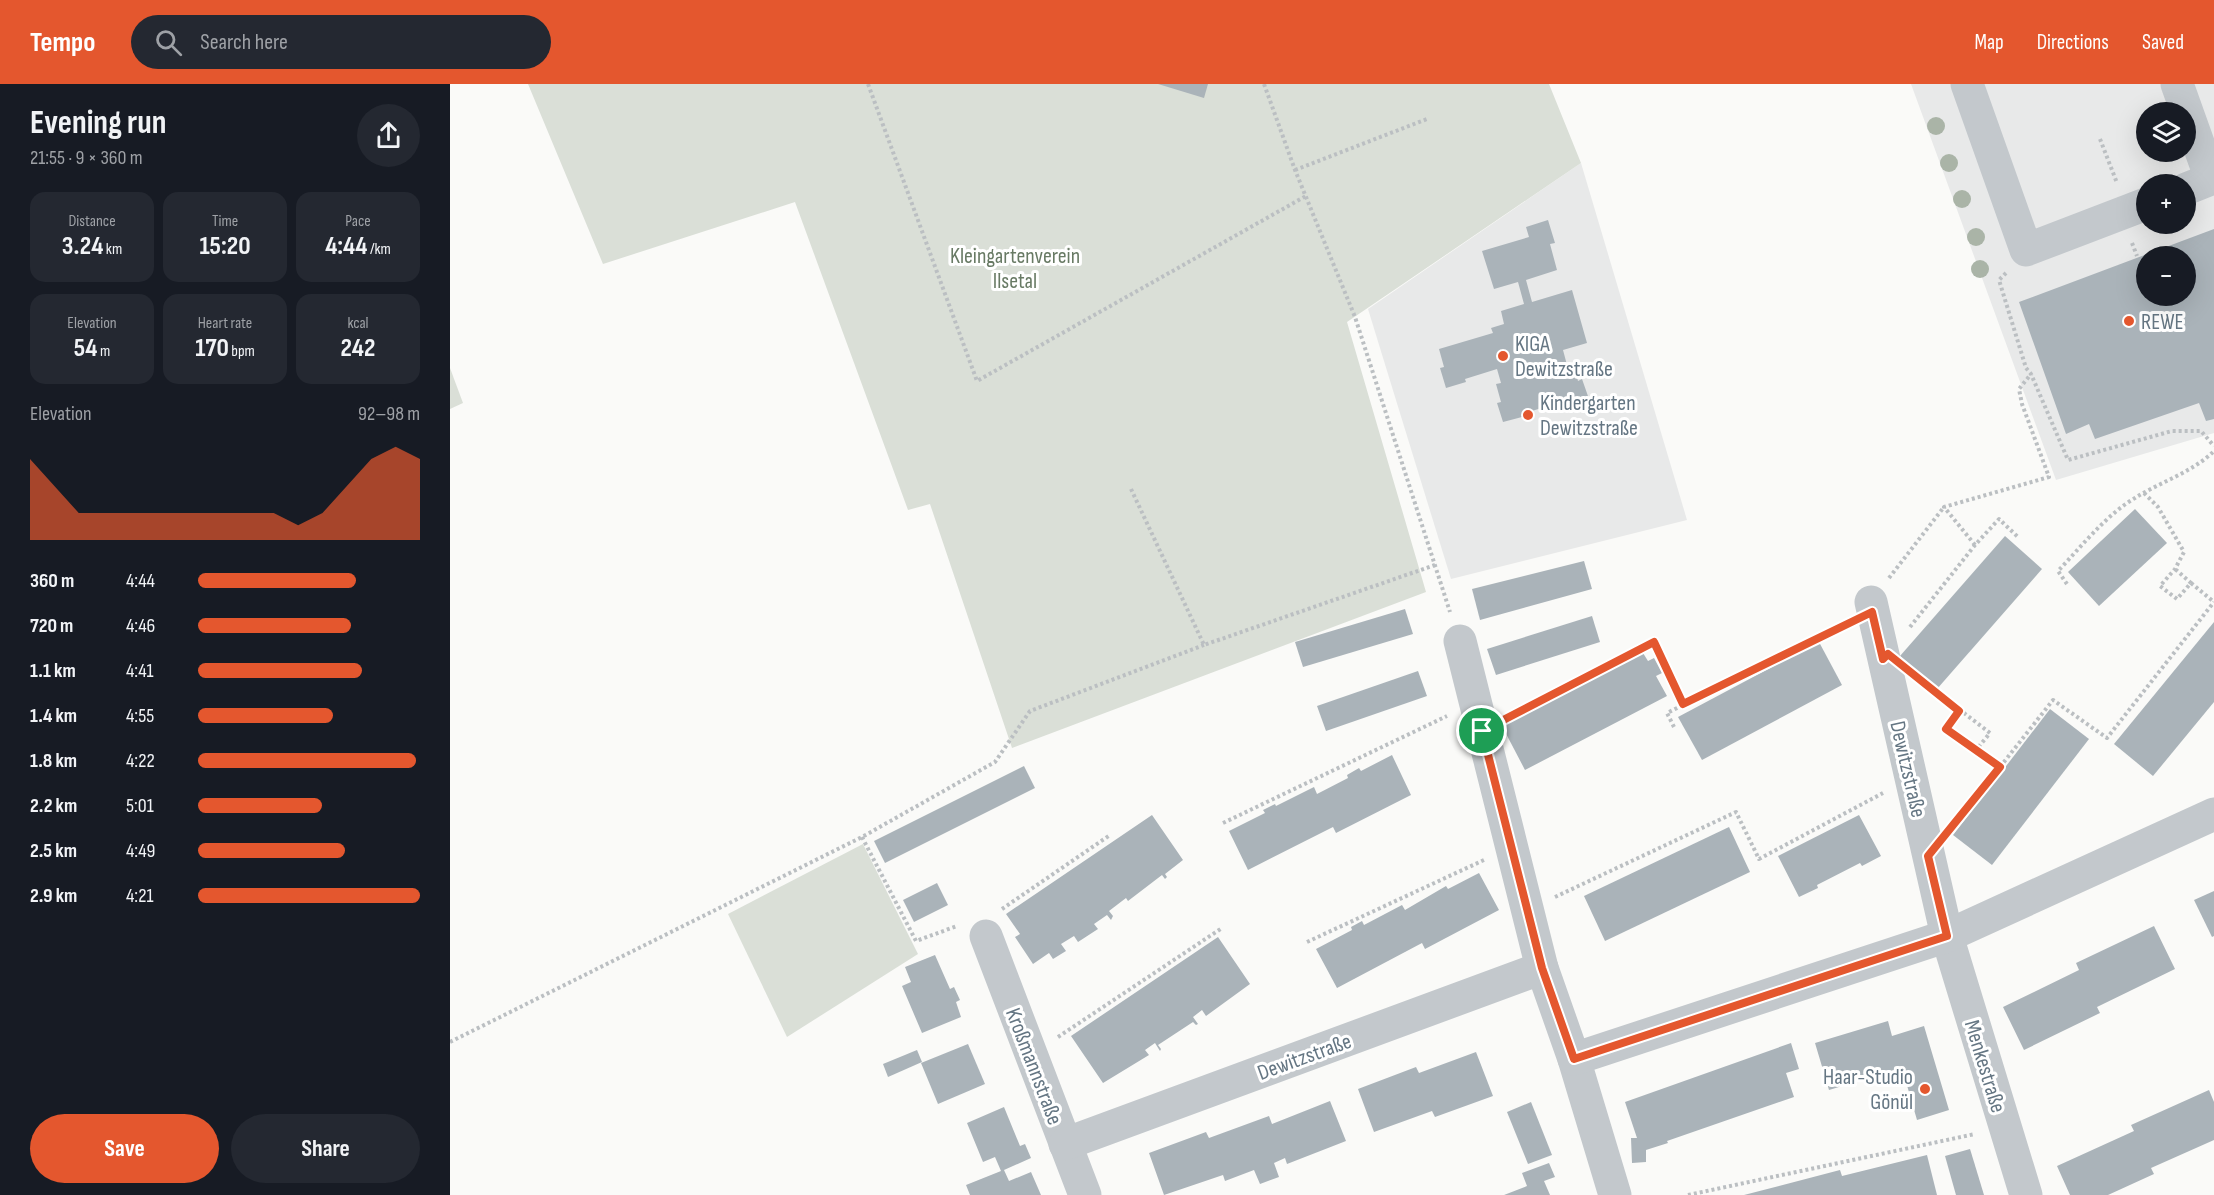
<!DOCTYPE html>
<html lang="en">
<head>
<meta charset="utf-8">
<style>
	body { margin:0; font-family:"Sofia Sans Condensed",sans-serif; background:#242831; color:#f1f3f6; height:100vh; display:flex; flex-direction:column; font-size:22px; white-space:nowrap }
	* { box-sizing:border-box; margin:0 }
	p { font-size:20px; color:#9ea1a6 }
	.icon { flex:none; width:33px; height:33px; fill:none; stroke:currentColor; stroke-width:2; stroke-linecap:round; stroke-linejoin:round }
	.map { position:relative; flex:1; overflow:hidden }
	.side { display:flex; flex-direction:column; background:#171b24; width:450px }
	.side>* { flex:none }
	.controls { position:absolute; left:1686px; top:18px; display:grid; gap:12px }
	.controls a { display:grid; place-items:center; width:60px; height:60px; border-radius:50%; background:#171b24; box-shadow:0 6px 24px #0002; font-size:30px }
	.pin { position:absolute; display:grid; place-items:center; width:51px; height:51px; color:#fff; margin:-26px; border:3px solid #fff; border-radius:50%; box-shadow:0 2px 6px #0007 }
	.round { display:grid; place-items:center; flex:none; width:63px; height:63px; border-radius:32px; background:#242831 }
	.head { display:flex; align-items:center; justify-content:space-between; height:102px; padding:0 30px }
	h1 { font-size:33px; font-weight:700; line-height:45px }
	.metrics { display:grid; grid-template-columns:repeat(3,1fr); gap:9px; height:102px; padding:6px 30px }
	.metrics div { display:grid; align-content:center; border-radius:15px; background:#242831; text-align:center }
	.metrics b { font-size:26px; font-weight:700 }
	.metrics small { font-size:16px; font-weight:400 }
	.metrics p { font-size:16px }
	.chart { height:168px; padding:12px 30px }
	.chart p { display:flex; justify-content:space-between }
	.chart svg { width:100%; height:108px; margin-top:6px; fill:#e4572e; opacity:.7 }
	.cta { display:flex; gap:12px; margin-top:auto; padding:12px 30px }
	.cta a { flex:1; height:69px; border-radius:36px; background:#e4572e; color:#fff; font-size:24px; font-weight:700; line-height:69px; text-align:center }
	.cta a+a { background:#242831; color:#f1f3f6 }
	ul { padding:0 30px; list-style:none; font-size:20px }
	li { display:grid; grid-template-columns:96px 72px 1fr; align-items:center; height:45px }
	li i { height:15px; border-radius:8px; background:#e4572e }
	header { display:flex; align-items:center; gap:36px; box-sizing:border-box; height:84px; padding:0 30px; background:#e4572e; color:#fff }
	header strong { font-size:28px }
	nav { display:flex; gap:33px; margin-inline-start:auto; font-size:21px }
	.search { width:420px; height:54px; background:#242831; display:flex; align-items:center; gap:15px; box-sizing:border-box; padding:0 21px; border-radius:33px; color:#9ea1a6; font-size:22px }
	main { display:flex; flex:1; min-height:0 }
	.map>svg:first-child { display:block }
	.built { fill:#e8e9e9; fill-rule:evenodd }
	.green { fill:#dadfd7 }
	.building { fill:#aab3b9; fill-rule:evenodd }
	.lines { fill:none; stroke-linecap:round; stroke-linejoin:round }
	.path { stroke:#bbbfc2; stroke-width:4; stroke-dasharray:3 3; stroke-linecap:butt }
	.minor { stroke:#c3c8cc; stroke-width:33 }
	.tree { fill:#aab4a7 }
	.route-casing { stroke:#fff; stroke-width:12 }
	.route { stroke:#e4572e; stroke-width:8 }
	.poi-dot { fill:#e4572e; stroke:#fff; stroke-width:2 }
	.labels { text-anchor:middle; stroke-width:6; stroke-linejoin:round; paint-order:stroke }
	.park-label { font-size:22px; fill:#687a64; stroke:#fff }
	.poi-label { font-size:22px; fill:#657683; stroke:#fff; text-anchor:start }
	.street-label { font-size:22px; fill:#657683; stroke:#fff }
</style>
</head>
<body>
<header>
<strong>Tempo</strong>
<div class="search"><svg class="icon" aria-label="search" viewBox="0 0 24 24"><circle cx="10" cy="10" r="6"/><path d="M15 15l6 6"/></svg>Search here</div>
<nav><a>Map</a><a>Directions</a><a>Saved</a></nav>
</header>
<main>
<section class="side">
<div class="head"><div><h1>Evening run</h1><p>21:55 · 9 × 360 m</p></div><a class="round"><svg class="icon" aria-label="share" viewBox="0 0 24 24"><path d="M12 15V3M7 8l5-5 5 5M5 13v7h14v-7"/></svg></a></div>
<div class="metrics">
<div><p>Distance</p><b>3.24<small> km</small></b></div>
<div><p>Time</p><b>15:20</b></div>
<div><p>Pace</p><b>4:44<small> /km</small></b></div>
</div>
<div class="metrics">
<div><p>Elevation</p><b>54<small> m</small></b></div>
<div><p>Heart rate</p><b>170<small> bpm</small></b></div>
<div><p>kcal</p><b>242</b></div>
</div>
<div class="chart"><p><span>Elevation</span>92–98 m</p>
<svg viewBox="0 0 160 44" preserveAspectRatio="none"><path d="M0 44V11L10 22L20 33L30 33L40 33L50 33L60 33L70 33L80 33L90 33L100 33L110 38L120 33L130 22L140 11L150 6L160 11V44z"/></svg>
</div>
<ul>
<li><b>360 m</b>4:44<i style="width:71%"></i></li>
<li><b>720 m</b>4:46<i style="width:69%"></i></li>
<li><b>1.1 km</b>4:41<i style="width:74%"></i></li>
<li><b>1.4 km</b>4:55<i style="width:61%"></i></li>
<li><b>1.8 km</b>4:22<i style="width:98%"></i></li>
<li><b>2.2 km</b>5:01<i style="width:56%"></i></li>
<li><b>2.5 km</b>4:49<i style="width:66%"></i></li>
<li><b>2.9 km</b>4:21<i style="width:100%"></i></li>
</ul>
<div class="cta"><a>Save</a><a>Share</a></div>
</section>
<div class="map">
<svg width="1764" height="1111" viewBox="0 0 1764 1111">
	<rect width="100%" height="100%" fill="#fafaf8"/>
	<g class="built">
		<path d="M1461 0H1764V349L1606 396ZM1696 28H1736V68H1696ZM1696 100H1736V140H1696ZM1696 172H1736V212H1696Z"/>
		<path d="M1131 79 1237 436 1001 495 918 225Z"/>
	</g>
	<g class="green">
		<path d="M78 0H1099L1131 79 897 238 976 508 562 664 480 420 458 426 345 118 153 180Z"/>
		<path d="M0 284 13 319 0 325Z"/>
		<path d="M413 760 468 870 337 953 278 830Z"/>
	</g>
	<g class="building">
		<path d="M708 0H758L754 14Z"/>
		<path d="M1098 136 1105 159 1100 160 1107 186 1076 196 1082 218 1122 206 1137 259 1113 266 1117 281 1123 279 1128 297 1132 295 1139 315 1119 321 1117 316 1072 330V333L1053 338 1047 319 1051 318 1046 300 1051 299 1047 285 1015 295 1016 298 996 304 990 284 994 283 989 265 1043 249 1041 244 1054 240 1051 227 1074 220 1068 198 1044 205 1032 167 1079 153 1076 143Z"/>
		<path d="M1764 145V335L1756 337 1749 319 1645 355 1639 340 1616 350 1569 218ZM1696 172H1736V212H1696Z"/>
		<path d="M1685 425 1717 459 1649 522 1618 488Z"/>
		<path d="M1555 452 1592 485 1487 605 1450 572Z"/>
		<path d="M1134 477 1142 505 1030 536 1022 505Z"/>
		<path d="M955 525 963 550 853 583 845 558Z"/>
		<path d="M1142 532 1150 558 1046 591 1037 565Z"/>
		<path d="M1764 538V618L1703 692 1664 660Z"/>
		<path d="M1369 558 1392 601 1252 676 1228 633Z"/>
		<path d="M1193 569 1198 577 1204 574 1212 589 1206 592 1217 612 1075 686 1052 642Z"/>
		<path d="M968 587 977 612 876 647 867 622Z"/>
		<path d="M1600 625 1639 655 1542 781 1503 751Z"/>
		<path d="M942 671 961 711 886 749 883 743 798 786 779 747 815 729 813 726 825 720 826 722 864 703 867 710 898 694 897 691 909 684 911 687Z"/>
		<path d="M574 682 585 704 435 779 424 757Z"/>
		<path d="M702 731 733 776 715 790 717 793 715 795 712 791 678 817 676 814 659 827 663 832 661 836 657 831 644 840 648 845 628 858 624 852 611 860 616 867 603 875 599 869 583 880 565 853 570 850 556 830Z"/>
		<path d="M1409 731 1431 772 1412 782 1410 779 1367 801 1368 804 1349 813 1328 772Z"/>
		<path d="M1279 743 1300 788 1155 857 1134 812Z"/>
		<path d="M1029 789 1049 826 975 865 972 859 887 904 866 865 902 846 901 843 912 837 914 841 952 821 955 826 996 802 998 805Z"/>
		<path d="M487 799 498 821 464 838 453 816Z"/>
		<path d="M1764 807V852L1762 853 1744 816Z"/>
		<path d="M1704 842 1725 885 1647 923 1650 929 1574 966 1553 923 1629 886 1626 879Z"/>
		<path d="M768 853 800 900 756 932 752 926 743 933 748 940 746 941 743 938 708 961 711 965 710 967 705 959 695 966 699 971 653 999 621 952Z"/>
		<path d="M485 871 500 905 504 903 510 916 506 918 511 933 472 949 452 902 461 898 455 883Z"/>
		<path d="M1438 937 1442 952 1474 942 1499 1026 1467 1036 1452 984 1379 1006 1365 959Z"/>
		<path d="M1341 959 1349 985 1336 989 1344 1013 1217 1057 1218 1059 1196 1066V1078L1182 1079 1181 1054H1187L1175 1018Z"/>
		<path d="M518 960 535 1000 488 1020 471 979Z"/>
		<path d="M467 966 472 978 438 993 433 980Z"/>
		<path d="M1026 968 1043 1012 985 1033 982 1027 924 1048 908 1005 966 983 969 989Z"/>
		<path d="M1759 1006 1764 1018V1056L1701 1084 1704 1090 1658 1111H1620L1607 1082 1684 1047 1681 1041Z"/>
		<path d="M880 1017 896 1057 837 1080 835 1074 824 1079 829 1093 810 1100 804 1086 775 1097 773 1091 714 1111 699 1069 756 1048 759 1054 819 1032 822 1040Z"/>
		<path d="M1081 1018 1102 1071 1078 1080 1057 1028Z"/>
		<path d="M554 1023 570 1062 575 1060 581 1074 554 1086 559 1097 581 1088 591 1111H520L516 1101 551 1087 545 1073 533 1078 517 1039Z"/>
		<path d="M1520 1065 1524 1078 1534 1111H1506L1495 1072Z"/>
		<path d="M1477 1071 1487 1111H1294L1390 1086 1392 1092Z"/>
		<path d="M1099 1079 1105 1093 1094 1097 1100 1111H1054L1077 1102 1072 1089Z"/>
	</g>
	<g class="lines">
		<g class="path">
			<path d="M418 0 527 297 856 112"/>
			<path d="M814 0 845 86 905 233 1000 528"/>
			<path d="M1650 55 1667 99"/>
			<path d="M845 86 977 35"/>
			<path d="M1682 159 1687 172"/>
			<path d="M1556 189 1549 196 1576 284 1581 290 1618 376 1722 347H1751L1764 362"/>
			<path d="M681 405 754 561 985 481"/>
			<path d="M1694 409 1708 423 1734 468 1725 485 1710 502 1727 515 1741 499 1725 485"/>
			<path d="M1525 461 1494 423 1599 393 1572 320 1569 305 1581 290"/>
			<path d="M1439 494 1494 423"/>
			<path d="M1741 499 1764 518"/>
			<path d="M1617 500 1608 487C1630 464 1657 430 1685 414 1710 398 1743 388 1764 367"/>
			<path d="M1460 543 1525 461 1549 435 1569 454"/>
			<path d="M1471 596 1540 649 1526 666 1550 683 1505 739"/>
			<path d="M1509 627 1496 645 1526 666"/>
			<path d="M1060 633 1204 559 1233 620"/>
			<path d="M1224 643 1217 629 1394 541"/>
			<path d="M1550 683 1603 616 1657 654 1764 518"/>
			<path d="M773 739 997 632"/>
			<path d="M412 753 466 857 507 842"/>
			<path d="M1105 813 1286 728 1309 775 1433 709"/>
			<path d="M552 825 660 751"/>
			<path d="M857 858 1034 776"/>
			<path d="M608 953 772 844"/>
			<path d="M0 958 412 753 545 678 580 627 754 561"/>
			<path d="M1238 1111 1525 1050"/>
		</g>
		<g class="minor">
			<path d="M1517 0 1576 166 1696 120"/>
			<path d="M1727 0 1761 95 1736 105"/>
			<path d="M1421 518 1497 852 1576 1111"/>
			<path d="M1010 557 1092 884"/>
			<path d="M536 852 635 1111"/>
			<path d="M1124 975 1165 1111"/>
			<path d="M615 1060 1092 884 1124 975 1497 852 1764 730"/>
		</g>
	</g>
	<g class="tree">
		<circle cx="1486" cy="42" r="9"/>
		<circle cx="1499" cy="79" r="9"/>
		<circle cx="1512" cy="115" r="9"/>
		<circle cx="1526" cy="153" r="9"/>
		<circle cx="1530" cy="185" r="9"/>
	</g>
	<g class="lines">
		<defs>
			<path id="route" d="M1422 528 1433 575 1438 570 1509 627 1496 645 1550 683 1478 772 1497 852 1124 975 1092 884 1032 647 1204 558 1233 620Z"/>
		</defs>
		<use href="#route" class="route-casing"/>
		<use href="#route" class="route"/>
	</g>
	<g class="poi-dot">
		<circle cx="1679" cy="237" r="6"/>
		<circle cx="1053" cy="272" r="6"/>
		<circle cx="1078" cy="331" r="6"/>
		<circle cx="1475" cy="1005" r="6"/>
	</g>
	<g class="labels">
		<g class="park-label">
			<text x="565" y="179">Kleingartenverein<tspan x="565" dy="25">Ilsetal</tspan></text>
		</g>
		<g class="poi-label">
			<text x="1691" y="245">REWE</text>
			<text x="1065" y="267">KIGA<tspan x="1065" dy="25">Dewitzstraße</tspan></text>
			<text x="1090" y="326">Kindergarten<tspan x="1090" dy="25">Dewitzstraße</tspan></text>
			<text x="1463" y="1000" text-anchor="end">Haar-Studio<tspan x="1463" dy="25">Gönül</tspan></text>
		</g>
		<g class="street-label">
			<text transform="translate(1459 685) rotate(77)" y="8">Dewitzstraße</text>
			<text transform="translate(854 972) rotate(-20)" y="8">Dewitzstraße</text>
			<text transform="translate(585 982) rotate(69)" y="8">Kroßmannstraße</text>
			<text transform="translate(1536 982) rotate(73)" y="8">Menkestraße</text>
		</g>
	</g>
</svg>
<div class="controls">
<a><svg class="icon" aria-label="layers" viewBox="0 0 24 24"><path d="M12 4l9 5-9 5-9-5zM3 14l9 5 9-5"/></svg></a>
<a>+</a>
<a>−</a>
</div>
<div class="pin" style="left:1032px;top:647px;background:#1e9e55"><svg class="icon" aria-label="arrive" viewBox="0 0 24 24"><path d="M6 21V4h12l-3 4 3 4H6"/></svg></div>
</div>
</main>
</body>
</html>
